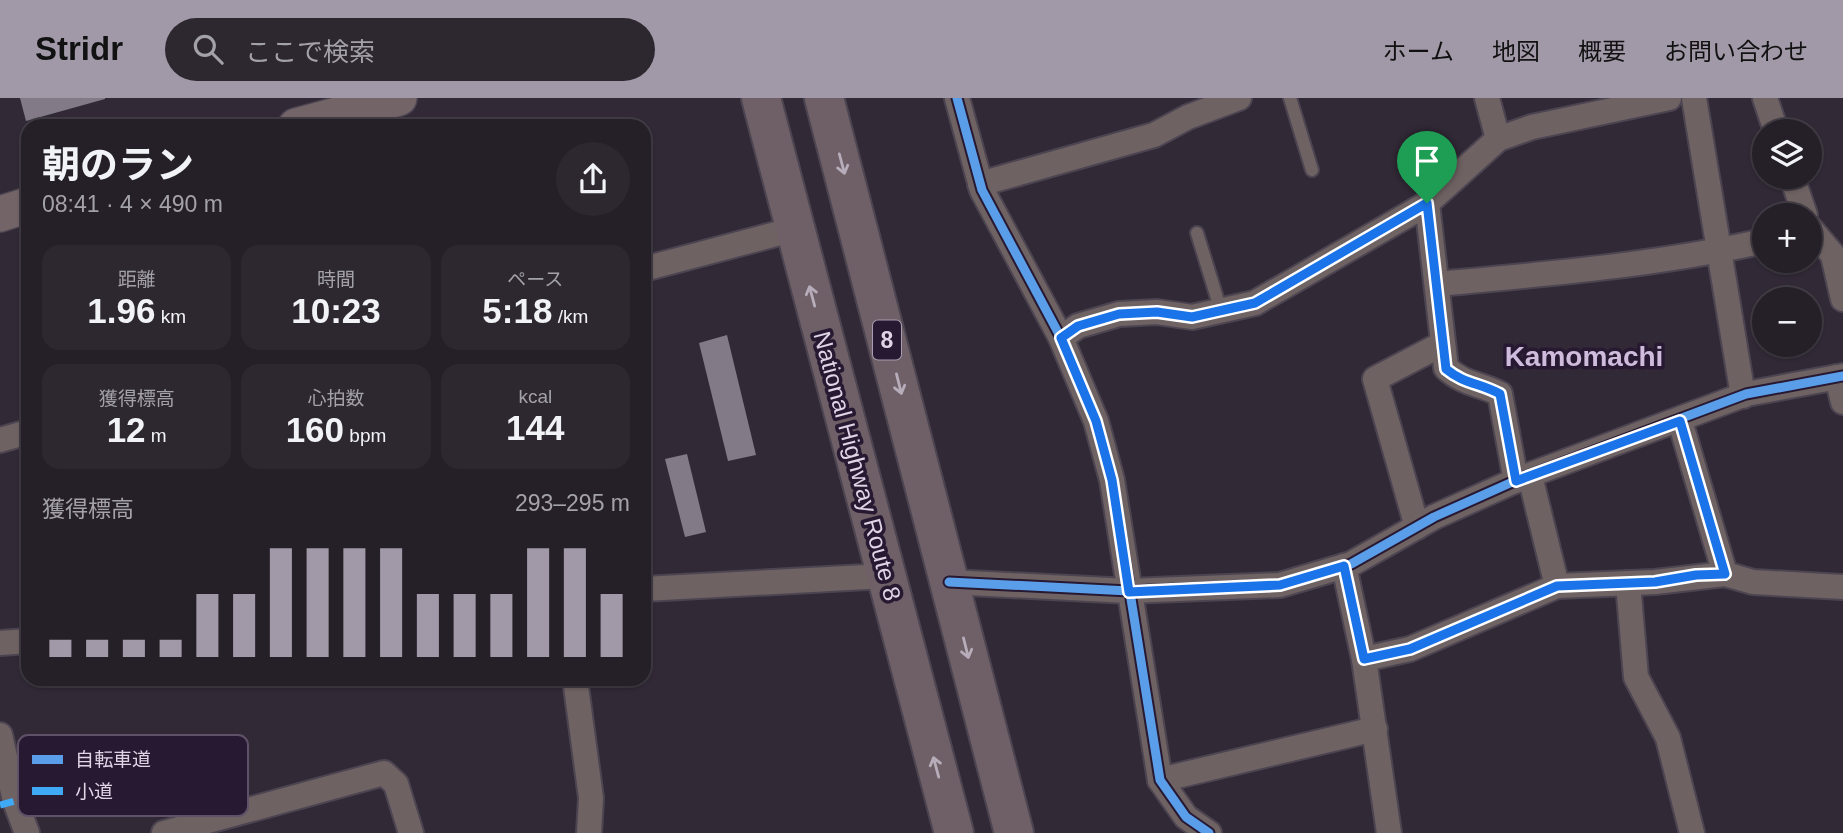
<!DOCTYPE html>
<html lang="ja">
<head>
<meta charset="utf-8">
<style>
	body { margin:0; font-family:Helvetica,"Noto Sans JP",sans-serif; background:#2d2730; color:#f1f3f6; height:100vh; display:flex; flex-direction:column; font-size:26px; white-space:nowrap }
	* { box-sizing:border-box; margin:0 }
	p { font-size:23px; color:#a3a2a8 }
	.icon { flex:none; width:38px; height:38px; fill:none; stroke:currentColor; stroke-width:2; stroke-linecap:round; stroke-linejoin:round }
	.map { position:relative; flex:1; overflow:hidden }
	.drawer { position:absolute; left:21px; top:21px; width:630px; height:567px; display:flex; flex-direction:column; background:#251f28; border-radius:21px; box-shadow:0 2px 5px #0004,0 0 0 2px #423d45 }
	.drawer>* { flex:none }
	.tools { position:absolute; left:1752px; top:21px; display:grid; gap:14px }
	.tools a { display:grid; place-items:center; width:70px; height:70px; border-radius:50%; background:#251f28; box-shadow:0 2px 5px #0004,0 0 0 2px #423d45; font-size:35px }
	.pin { position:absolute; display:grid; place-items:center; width:60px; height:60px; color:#fff; margin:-72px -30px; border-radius:50% 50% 50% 0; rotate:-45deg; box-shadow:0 0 7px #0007 }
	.pin .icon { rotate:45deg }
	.round { display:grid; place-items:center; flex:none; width:74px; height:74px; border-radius:37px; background:#2d2730 }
	.overview { display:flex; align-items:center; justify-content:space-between; height:119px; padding:0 21px }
	h1 { font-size:38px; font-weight:700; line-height:52px }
	.figures { display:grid; grid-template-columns:repeat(3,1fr); gap:10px; height:119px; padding:7px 21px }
	.figures div { display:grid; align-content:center; border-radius:18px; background:#2d2730; text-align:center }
	.figures b { font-size:35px; font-weight:700 }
	.figures small { font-size:19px; font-weight:400 }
	.figures p { font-size:19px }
	.chart { height:196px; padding:14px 21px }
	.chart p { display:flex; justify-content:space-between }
	.chart svg { width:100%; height:126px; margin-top:7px; stroke:#a299a8; stroke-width:6 }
	header { display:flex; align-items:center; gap:42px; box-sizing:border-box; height:98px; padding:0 35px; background:#a299a8; color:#111 }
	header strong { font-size:33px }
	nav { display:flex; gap:38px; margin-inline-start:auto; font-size:24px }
	.search { width:490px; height:63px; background:#2d2730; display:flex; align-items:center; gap:18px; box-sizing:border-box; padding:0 24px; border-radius:38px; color:#a3a2a8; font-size:26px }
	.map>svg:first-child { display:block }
	.building { fill:#827b87 }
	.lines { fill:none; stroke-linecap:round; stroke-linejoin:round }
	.service-casing { stroke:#4c4551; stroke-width:16 }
	.minor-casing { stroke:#4c4551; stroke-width:28 }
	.secondary-casing { stroke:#4c4551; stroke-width:38 }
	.trunk-casing { stroke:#4c4551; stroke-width:42 }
	.service { stroke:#6f6263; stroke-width:12 }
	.minor { stroke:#6f6263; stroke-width:24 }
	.secondary { stroke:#726467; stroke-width:35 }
	.trunk { stroke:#6e6066; stroke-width:38 }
	.quiet { stroke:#3fa9f5; stroke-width:7; stroke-dasharray:14 7; stroke-linecap:butt }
	.cycleway-casing { stroke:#281932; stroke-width:13 }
	.cycleway { stroke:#5a9eea; stroke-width:9 }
	.oneway { stroke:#b7acb9 }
	.route-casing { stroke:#fff; stroke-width:14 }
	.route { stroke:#1a73e8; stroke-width:9 }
	.labels { text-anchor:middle; stroke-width:7; stroke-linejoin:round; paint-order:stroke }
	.shield { fill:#281932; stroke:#a89db0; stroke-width:2 }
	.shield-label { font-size:23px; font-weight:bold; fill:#dfd5e6 }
	.street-label { font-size:24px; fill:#dfd5e6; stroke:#281932 }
	.quarter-label { font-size:28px; font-weight:bold; fill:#cfbcdc; stroke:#281932 }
	.key { fill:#281932; stroke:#5f5168; stroke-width:2 }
	.key-label { font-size:19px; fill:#dfd5e6 }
</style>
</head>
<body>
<header>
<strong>Stridr</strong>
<div class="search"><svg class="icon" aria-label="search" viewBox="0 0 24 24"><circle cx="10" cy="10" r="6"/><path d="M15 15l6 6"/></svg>ここで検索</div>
<nav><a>ホーム</a><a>地図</a><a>概要</a><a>お問い合わせ</a></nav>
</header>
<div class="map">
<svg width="1843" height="735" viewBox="0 0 1843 735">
	<rect width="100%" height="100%" fill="#312936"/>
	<g class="building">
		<path d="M20 0H105V1L26 23Z"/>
		<path d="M727 237 756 357 728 363 699 245Z"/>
		<path d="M687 356 706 434 685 439 665 361Z"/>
	</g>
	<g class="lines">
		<defs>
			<g id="service">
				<path d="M1290 0 1312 72"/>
				<path d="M1197 135 1221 213"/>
			</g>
			<g id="minor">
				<path d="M957 0 982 92 1061 240 1096 323 1112 382 1160 682 1186 719 1209 735"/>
				<path d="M1487 0 1498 41"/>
				<path d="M1694 0 1743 298"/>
				<path d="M1765 0 1776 33"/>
				<path d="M1792 79 1805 117"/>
				<path d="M980 86 1154 37 1188 19 1239 0"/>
				<path d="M1427 105 1446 270C1465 287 1479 285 1500 296L1516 383"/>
				<path d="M1810 130 1833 157 1843 201"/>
				<path d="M644 171 795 131"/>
				<path d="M1438 186C1547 176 1657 167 1764 143"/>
				<path d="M1061 240 1078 228 1119 216 1157 214 1192 219 1255 205 1425 107 1498 41 1532 29 1669 0"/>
				<path d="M1837 279 1843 304"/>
				<path d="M1680 323 1725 476"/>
				<path d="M0 342 28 334"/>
				<path d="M1530 378 1557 488"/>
				<path d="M1417 429 1375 281 1442 246"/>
				<path d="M1344 468 1364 561 1389 735"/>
				<path d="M949 484 1129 493 1280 487 1351 466 1434 419 1519 381 1746 296 1843 278"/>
				<path d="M1628 485 1636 579 1668 640 1692 735"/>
				<path d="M644 491 885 478"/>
				<path d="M0 545 28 543"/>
				<path d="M1364 561 1410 551 1557 488 1655 484 1725 476 1753 484 1843 489"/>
				<path d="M575 581 591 700 589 735"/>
				<path d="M0 637 15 703 27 735"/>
				<path d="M1160 682 1375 631"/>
				<path d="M164 735 384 675 396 686 411 735"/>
			</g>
			<g id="secondary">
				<path d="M296 28 399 0"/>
				<path d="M0 116 28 107"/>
			</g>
			<g id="trunk">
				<path d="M761 0 954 735"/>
				<path d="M824 0 1014 735"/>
			</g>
		</defs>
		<use href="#service" class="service-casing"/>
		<use href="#minor" class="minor-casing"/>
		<use href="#secondary" class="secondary-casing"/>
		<use href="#trunk" class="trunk-casing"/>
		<use href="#service" class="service"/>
		<use href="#minor" class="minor"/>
		<use href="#secondary" class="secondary"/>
		<use href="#trunk" class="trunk"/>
		<path class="quiet" d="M0 707 15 703"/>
		<defs>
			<g id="cycleway">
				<path d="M957 0 982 92 1061 240 1096 323 1112 382 1160 682 1186 719 1209 735"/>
				<path d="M949 484 1129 493 1280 487 1351 466 1434 419 1519 381 1746 296 1843 278"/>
			</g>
		</defs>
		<use href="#cycleway" class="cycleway-casing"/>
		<use href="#cycleway" class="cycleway"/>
	</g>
	<defs><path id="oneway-shaft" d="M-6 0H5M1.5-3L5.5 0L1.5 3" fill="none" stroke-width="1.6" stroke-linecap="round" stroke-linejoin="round" transform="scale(1.75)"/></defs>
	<g class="oneway">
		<use href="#oneway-shaft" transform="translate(842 66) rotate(75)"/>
		<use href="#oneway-shaft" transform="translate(812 198) rotate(-105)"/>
		<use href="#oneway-shaft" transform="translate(899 286) rotate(76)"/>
		<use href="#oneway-shaft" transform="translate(966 550) rotate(76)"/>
		<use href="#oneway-shaft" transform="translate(936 669) rotate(-105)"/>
	</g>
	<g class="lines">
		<defs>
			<path id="route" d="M1427 105 1446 271C1464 286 1480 285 1500 296L1516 383 1680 323 1725 476 1696 477 1655 484 1557 488 1410 551 1364 561 1344 468 1280 487 1129 494 1112 382 1096 323 1061 240 1078 228 1119 216 1157 214 1192 219 1255 205Z"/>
		</defs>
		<use href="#route" class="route-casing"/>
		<use href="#route" class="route"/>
	</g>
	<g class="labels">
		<rect class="shield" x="873" y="222.5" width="28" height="39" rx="5"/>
		<g class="shield-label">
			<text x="887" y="250">8</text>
		</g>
		<g class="street-label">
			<text transform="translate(857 368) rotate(75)" y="8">National Highway Route 8</text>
		</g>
		<g class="quarter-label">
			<text x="1584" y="268">Kamomachi</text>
		</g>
	</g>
	<rect x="18" y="637" width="230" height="81" rx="10" class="key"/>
	<rect x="32" y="657" width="31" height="9" fill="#5a9eea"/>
	<rect x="32" y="689" width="31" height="8" fill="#3fa9f5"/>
	<g class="key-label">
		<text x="75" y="668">自転車道</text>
		<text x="75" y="700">小道</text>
	</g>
</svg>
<div class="tools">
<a><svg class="icon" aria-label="layers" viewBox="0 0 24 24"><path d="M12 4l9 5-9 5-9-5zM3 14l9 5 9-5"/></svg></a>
<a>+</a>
<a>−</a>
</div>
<div class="pin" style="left:1427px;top:105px;background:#1e9e55"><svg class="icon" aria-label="arrive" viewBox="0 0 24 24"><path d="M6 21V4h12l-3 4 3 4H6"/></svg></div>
<section class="drawer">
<div class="overview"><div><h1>朝のラン</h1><p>08:41 · 4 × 490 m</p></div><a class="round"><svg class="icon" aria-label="share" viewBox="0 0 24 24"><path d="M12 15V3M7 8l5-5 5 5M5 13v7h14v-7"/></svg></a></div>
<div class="figures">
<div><p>距離</p><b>1.96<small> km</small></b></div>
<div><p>時間</p><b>10:23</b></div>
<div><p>ペース</p><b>5:18<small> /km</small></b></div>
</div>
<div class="figures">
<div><p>獲得標高</p><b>12<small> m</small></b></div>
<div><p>心拍数</p><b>160<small> bpm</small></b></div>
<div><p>kcal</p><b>144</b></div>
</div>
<div class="chart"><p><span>獲得標高</span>293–295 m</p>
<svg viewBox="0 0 160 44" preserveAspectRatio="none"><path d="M5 44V38M15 44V38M25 44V38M35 44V38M45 44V22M55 44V22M65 44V6M75 44V6M85 44V6M95 44V6M105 44V22M115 44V22M125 44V22M135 44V6M145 44V6M155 44V22"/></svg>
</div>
</section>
</div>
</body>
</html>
